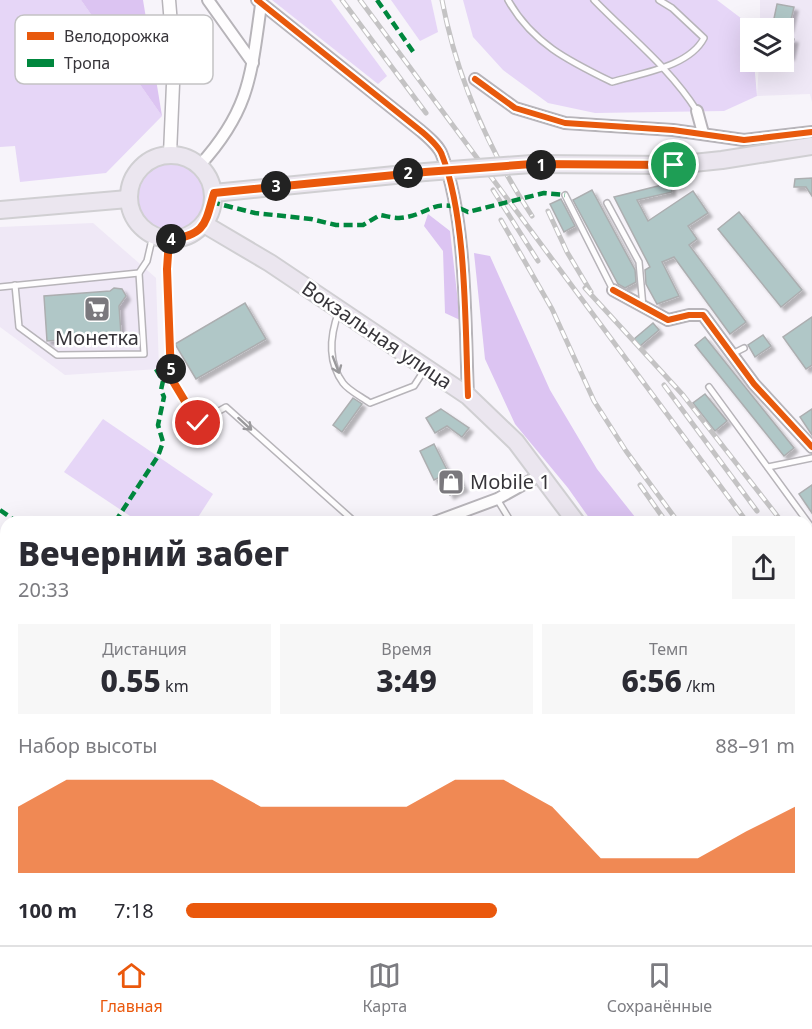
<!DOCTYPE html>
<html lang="ru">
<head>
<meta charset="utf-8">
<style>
	body { margin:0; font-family:"Noto Sans",sans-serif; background:#f7f7f7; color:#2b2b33; height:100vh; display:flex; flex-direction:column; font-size:22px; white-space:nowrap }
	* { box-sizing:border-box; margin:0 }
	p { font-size:20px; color:#7c7c81 }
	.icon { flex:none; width:33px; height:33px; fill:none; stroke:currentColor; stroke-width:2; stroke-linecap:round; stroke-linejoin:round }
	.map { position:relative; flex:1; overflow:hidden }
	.side { position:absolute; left:0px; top:516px; width:813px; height:429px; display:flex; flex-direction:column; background:#fff; border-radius:18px 18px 0 0; box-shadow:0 6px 24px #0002 }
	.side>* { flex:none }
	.buttons { position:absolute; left:740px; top:18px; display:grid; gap:12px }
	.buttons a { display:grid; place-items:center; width:54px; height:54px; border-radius:0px; background:#fff; box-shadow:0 6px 24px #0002; font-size:30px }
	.pin { position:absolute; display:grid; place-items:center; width:51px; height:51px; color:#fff; margin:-26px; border:3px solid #fff; border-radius:50%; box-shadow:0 2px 6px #0007 }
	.km { position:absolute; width:30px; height:30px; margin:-15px; border-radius:50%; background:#222; color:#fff; font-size:16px; line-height:30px; text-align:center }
	.round { display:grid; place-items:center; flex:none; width:63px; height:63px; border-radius:0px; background:#f7f7f7 }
	.summary { display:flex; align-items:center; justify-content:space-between; height:102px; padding:0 18px }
	h1 { font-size:33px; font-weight:800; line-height:45px }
	.figures { display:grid; grid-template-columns:repeat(3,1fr); gap:9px; height:102px; padding:6px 18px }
	.figures div { display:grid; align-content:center; border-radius:0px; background:#f7f7f7; text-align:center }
	.figures b { font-size:30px; font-weight:800 }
	.figures small { font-size:16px; font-weight:400 }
	.figures p { font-size:16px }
	.chart { height:168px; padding:12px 18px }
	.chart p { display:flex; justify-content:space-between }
	.chart svg { width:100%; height:108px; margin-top:6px; fill:#ea580c; opacity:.7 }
	ul { padding:0 18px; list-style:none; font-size:20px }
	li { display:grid; grid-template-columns:96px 72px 1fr; align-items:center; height:45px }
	li i { height:15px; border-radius:8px; background:#ea580c }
	.dock { display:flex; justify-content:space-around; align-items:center; height:84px; border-top:2px solid #e1e1e2; background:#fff; font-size:16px; color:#7c7c81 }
	.dock a { display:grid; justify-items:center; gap:3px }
	.dock .active { color:#ea580c }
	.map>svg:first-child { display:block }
	.built { fill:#efe8f6 }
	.green { fill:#e6d6f7 }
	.forest { fill:#dcc4f2 }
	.building { fill:#b0c7c7; stroke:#acaeb0; stroke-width:1.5; filter:url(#shadow) }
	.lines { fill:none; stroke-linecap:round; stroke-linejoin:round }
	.service-casing { stroke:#b7b4b9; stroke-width:8 }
	.minor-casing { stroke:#b7b4b9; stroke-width:14 }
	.tertiary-casing { stroke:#b7b4b9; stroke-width:15 }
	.primary-casing { stroke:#d0cfd2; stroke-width:20 }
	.service { stroke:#fefdfe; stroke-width:5 }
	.minor { stroke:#fefdfe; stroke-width:10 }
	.tertiary { stroke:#fefdfe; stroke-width:12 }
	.primary { stroke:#ebe6ef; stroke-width:16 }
	.rail-casing { stroke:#c4c3c4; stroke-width:5 }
	.rail { stroke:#fff; stroke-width:3; stroke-dasharray:9; stroke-linecap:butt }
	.primary-bridge-casing { stroke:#d0cfd2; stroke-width:20; stroke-linecap:butt }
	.primary-bridge { stroke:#ebe6ef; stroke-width:16 }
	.quiet { stroke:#00873e; stroke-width:4.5; stroke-dasharray:9 4.5; stroke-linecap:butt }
	.cycleway-casing { stroke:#fff; stroke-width:10 }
	.cycleway { stroke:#e8590c; stroke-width:6 }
	.oneway { stroke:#9a999c }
	.route-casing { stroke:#fff; stroke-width:12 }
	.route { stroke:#ea580c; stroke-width:8 }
	.labels { text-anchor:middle; stroke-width:5; stroke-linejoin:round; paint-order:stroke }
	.street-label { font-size:20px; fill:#37353a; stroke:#fff }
	.poi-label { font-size:20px; fill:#37353a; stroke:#fff }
	.key { fill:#fff; stroke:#c3c2c4; stroke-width:1.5 }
	.key-label { font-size:16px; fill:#37353a }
</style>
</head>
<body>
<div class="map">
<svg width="812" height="945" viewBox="0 0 812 945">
	<defs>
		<filter id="shadow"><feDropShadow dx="4" dy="4" stdDeviation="1.5" flood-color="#0004"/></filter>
	</defs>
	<rect width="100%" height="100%" fill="#f7f4fa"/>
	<g class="built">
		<path d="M760 0H812V102L810 94 757 96 759 62H783V28H760Z"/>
		<path d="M93 223 156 278 159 369 65 375 0 327V227Z"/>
		<path d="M6 568V800L0 796V577Z"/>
		<path d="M812 814V934L807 927V817Z"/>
		<path d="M308 939H359L349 945H317Z"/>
	</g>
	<g class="green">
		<path d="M0 0H81L162 116 106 173 20 182 15 146 0 147Z"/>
		<path d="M272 0H331L387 76 378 84Z"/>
		<path d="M391 0H431L438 32 420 41Z"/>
		<path d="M463 0H717L750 25V62H754L757 96 724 111 595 113 548 103 503 70 473 37Z"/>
		<circle cx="171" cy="197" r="35"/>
		<path d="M103 419 213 494 195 522H139L64 472Z"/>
	</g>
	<g class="forest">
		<path d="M81 0H143L162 116Z"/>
		<path d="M428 214 450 231 460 320 445 313 443 251 424 226Z"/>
		<path d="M474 253 490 256 550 390 597 469 639 522H592L568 488 515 424 485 359Z"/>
	</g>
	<g class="building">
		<path d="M777 4 794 7 789 28H772Z"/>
		<path d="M783 37 794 39 790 56 783 54Z"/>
		<path d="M812 178V196L806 187H794L795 179Z"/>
		<path d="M670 183 672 192 637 200 648 221 693 191 708 213 688 226 697 239 689 245 746 322 730 334 674 257 662 262 679 296 657 304 646 284 645 270 650 267 614 197Z"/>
		<path d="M592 190 635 270 636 282 625 288 618 284 573 200Z"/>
		<path d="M561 199 575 226 564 232 550 204Z"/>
		<path d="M739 212 802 290 781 307 718 229Z"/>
		<path d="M114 288 122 289 126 296 119 306 121 335 47 341 44 296 110 291Z"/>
		<path d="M245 303 266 339 196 379 175 344Z"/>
		<path d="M812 317V365L806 369 783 337Z"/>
		<path d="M653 323 659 330 640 346 634 339Z"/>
		<path d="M763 335 771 346 755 357 748 345Z"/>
		<path d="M705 337 794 448 784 456 695 345Z"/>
		<path d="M705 394 727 421 715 431 693 403Z"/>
		<path d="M353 398 362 404 342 432 333 425Z"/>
		<path d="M441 409 469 428 462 437 447 426 435 433 426 418Z"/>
		<path d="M812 409V435L800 417Z"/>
		<path d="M434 444 450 476 456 472 464 488 450 495 440 477 434 480 420 451Z"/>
		<path d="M812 485V513L799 494Z"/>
	</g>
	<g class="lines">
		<defs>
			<g id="service">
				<path d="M508 0C532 43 569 61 612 82 641 73 689 67 704 38L672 8 659 0"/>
				<path d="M594 0C629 36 670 68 697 111"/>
				<path d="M565 195 613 290"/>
				<path d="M607 203 639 262 643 307"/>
				<path d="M169 240 167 269 171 378 198 423 226 407 355 522"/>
				<path d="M15 285 19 327 57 355 144 354 139 273"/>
				<path d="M0 287 139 273 147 261 153 235"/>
				<path d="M339 311C330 335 327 361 343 383 349 391 362 397 370 403L414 386 425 369"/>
				<path d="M732 354 744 348"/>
				<path d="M709 387 812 528"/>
				<path d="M768 467 812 458"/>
				<path d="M497 499 511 522"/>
				<path d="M0 773 6 777"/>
				<path d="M0 834 6 838"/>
				<path d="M221 939 218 943 221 945"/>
				<path d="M461 939 472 945"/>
				<path d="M639 939 642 945"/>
				<path d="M448 943 458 939"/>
				<path d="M149 945 152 939"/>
				<path d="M294 945 295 939"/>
				<path d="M402 945 410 939"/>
				<path d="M651 945 660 939"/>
			</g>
			<g id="minor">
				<path d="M208 0 253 63"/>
				<path d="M257 0 421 131C428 137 439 146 442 155 467 219 465 326 468 396"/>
				<path d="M475 79 515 108 565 123 673 130 744 140 812 132"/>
				<path d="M697 111 703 133"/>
				<path d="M200 165C250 110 251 75 261 5"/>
				<path d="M613 290 668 320 689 315H703L754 384 812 447"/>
				<path d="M435 522 497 499 542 474"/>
			</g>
			<g id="tertiary">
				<path d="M169 0 174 61 170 154"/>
				<path d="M0 920 6 924"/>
				<path d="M28 939 37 945"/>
				<path d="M605 945 613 939"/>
			</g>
			<g id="primary">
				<circle cx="171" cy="197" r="42"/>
				<path d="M532 164 674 165 722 160 812 146"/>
				<path d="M214 193 425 172"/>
				<path d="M0 210 128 199"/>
				<path d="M204 224 270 263 468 396 516 442 576 522"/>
				<path d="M807 936 812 944"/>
			</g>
		</defs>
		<use href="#service" class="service-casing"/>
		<use href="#minor" class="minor-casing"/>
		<use href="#tertiary" class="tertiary-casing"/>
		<use href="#primary" class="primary-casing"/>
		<use href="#service" class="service"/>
		<use href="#minor" class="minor"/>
		<use href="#tertiary" class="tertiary"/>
		<use href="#primary" class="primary"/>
		<defs>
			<g id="rail">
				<path d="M342 0 426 113"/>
				<path d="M360 0 747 522"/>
				<path d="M442 0C457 79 488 149 532 216"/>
				<path d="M493 190 538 261"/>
				<path d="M548 211 567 252 591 292"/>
				<path d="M501 220 552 309 594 401 626 451 678 522"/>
				<path d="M585 288 683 395 782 522"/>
				<path d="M664 385 757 511"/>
				<path d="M640 485 666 522"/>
				<path d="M807 555 812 561"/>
				<path d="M807 603 812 609"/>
				<path d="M807 697 812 704"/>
			</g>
		</defs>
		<use href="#rail" class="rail-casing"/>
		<use href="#rail" class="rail"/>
		<defs>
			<path id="primary-bridge" d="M425 172 532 164"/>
		</defs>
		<use href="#primary-bridge" class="primary-bridge-casing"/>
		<use href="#primary-bridge" class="primary-bridge"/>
		<g class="quiet">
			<path d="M377 0 414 53"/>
			<path d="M211 202 255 213 311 219 336 225H363L380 215C386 216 393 218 399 218 430 216 433 195 468 212L544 193 565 195"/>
			<path d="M0 510 17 522"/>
			<path d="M115 522 158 456 163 442 158 425 164 397 161 390 163 381 156 369"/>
		</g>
		<defs>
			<g id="cycleway">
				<path d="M257 0 421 131C428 137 439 146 442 155 467 219 465 326 468 396"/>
				<path d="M475 79 515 108 565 123 673 130 744 140 812 132"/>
				<path d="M613 290 668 320 689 315H703L754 384 812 447"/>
			</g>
		</defs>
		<use href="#cycleway" class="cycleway-casing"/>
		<use href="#cycleway" class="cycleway"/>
	</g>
	<defs><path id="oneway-shaft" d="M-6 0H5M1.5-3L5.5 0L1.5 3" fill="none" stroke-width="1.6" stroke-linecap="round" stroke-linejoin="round" transform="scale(1.5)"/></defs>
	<g class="oneway">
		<use href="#oneway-shaft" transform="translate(336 365) rotate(69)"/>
		<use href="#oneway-shaft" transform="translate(245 424) rotate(42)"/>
	</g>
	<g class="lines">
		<defs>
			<path id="route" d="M198 423 171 378 167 269 169 240C206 235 205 224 214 193L425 172 532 164 674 165"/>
		</defs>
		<use href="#route" class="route-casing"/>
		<use href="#route" class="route"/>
	</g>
	<defs>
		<symbol id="supermarket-square" viewBox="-11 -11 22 22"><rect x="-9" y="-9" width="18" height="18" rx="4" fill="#7a787d" stroke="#fff"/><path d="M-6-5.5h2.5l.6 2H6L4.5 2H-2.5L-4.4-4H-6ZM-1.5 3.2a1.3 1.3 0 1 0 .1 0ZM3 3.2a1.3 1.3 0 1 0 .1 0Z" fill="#fff"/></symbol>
		<symbol id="shop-square" viewBox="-11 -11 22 22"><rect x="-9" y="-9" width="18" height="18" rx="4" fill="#7a787d" stroke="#fff"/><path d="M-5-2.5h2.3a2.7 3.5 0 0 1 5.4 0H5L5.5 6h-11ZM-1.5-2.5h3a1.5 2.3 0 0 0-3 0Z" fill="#fff"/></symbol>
	</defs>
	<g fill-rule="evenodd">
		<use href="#supermarket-square" x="82" y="294" width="30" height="30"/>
		<use href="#shop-square" x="436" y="467" width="30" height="30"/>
	</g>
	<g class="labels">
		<g class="street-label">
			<text transform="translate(377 335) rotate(34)" y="7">Вокзальная улица</text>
		</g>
		<g class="poi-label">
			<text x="97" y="345">Монетка</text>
			<text x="470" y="489" text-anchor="start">Mobile 1</text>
		</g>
	</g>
	<rect x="15" y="15" width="198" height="69" rx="9" class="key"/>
	<rect x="27" y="32" width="27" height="8" fill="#e8590c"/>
	<rect x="27" y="59" width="27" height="8" fill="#00873e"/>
	<g class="key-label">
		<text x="64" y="42">Велодорожка</text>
		<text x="64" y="69">Тропа</text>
	</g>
</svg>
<div class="buttons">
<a><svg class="icon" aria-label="layers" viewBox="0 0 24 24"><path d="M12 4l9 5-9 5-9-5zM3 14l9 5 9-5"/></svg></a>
</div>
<div class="pin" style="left:674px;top:165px;background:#1e9e55"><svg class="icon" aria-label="arrive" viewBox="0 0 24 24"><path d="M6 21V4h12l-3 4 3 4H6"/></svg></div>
<div class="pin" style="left:198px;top:423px;background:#d93025"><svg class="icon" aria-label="check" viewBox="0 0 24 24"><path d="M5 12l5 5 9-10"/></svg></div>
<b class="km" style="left:541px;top:165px">1</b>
<b class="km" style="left:408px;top:173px">2</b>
<b class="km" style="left:276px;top:186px">3</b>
<b class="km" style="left:171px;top:239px">4</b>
<b class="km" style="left:171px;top:369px">5</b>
<section class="side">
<div class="summary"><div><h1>Вечерний забег</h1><p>20:33</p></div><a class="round"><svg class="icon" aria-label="share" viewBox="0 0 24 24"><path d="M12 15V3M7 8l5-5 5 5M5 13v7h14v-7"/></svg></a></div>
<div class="figures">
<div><p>Дистанция</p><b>0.55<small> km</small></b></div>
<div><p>Время</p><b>3:49</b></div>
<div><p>Темп</p><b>6:56<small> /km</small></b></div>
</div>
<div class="chart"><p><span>Набор высоты</span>88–91 m</p>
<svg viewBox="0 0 160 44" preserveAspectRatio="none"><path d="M0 44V17L10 6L20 6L30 6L40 6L50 17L60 17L70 17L80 17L90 6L100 6L110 17L120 38L130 38L140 38L150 27L160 17V44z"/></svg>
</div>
<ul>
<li><b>100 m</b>7:18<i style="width:51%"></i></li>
</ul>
</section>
</div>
<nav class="dock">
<a class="active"><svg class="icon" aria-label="home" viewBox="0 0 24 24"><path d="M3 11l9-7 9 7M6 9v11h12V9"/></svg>Главная</a>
<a><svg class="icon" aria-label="map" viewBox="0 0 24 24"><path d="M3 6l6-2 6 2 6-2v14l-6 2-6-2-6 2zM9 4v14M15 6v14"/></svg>Карта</a>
<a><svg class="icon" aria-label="saved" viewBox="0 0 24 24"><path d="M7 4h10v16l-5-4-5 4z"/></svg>Сохранённые</a>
</nav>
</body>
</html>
